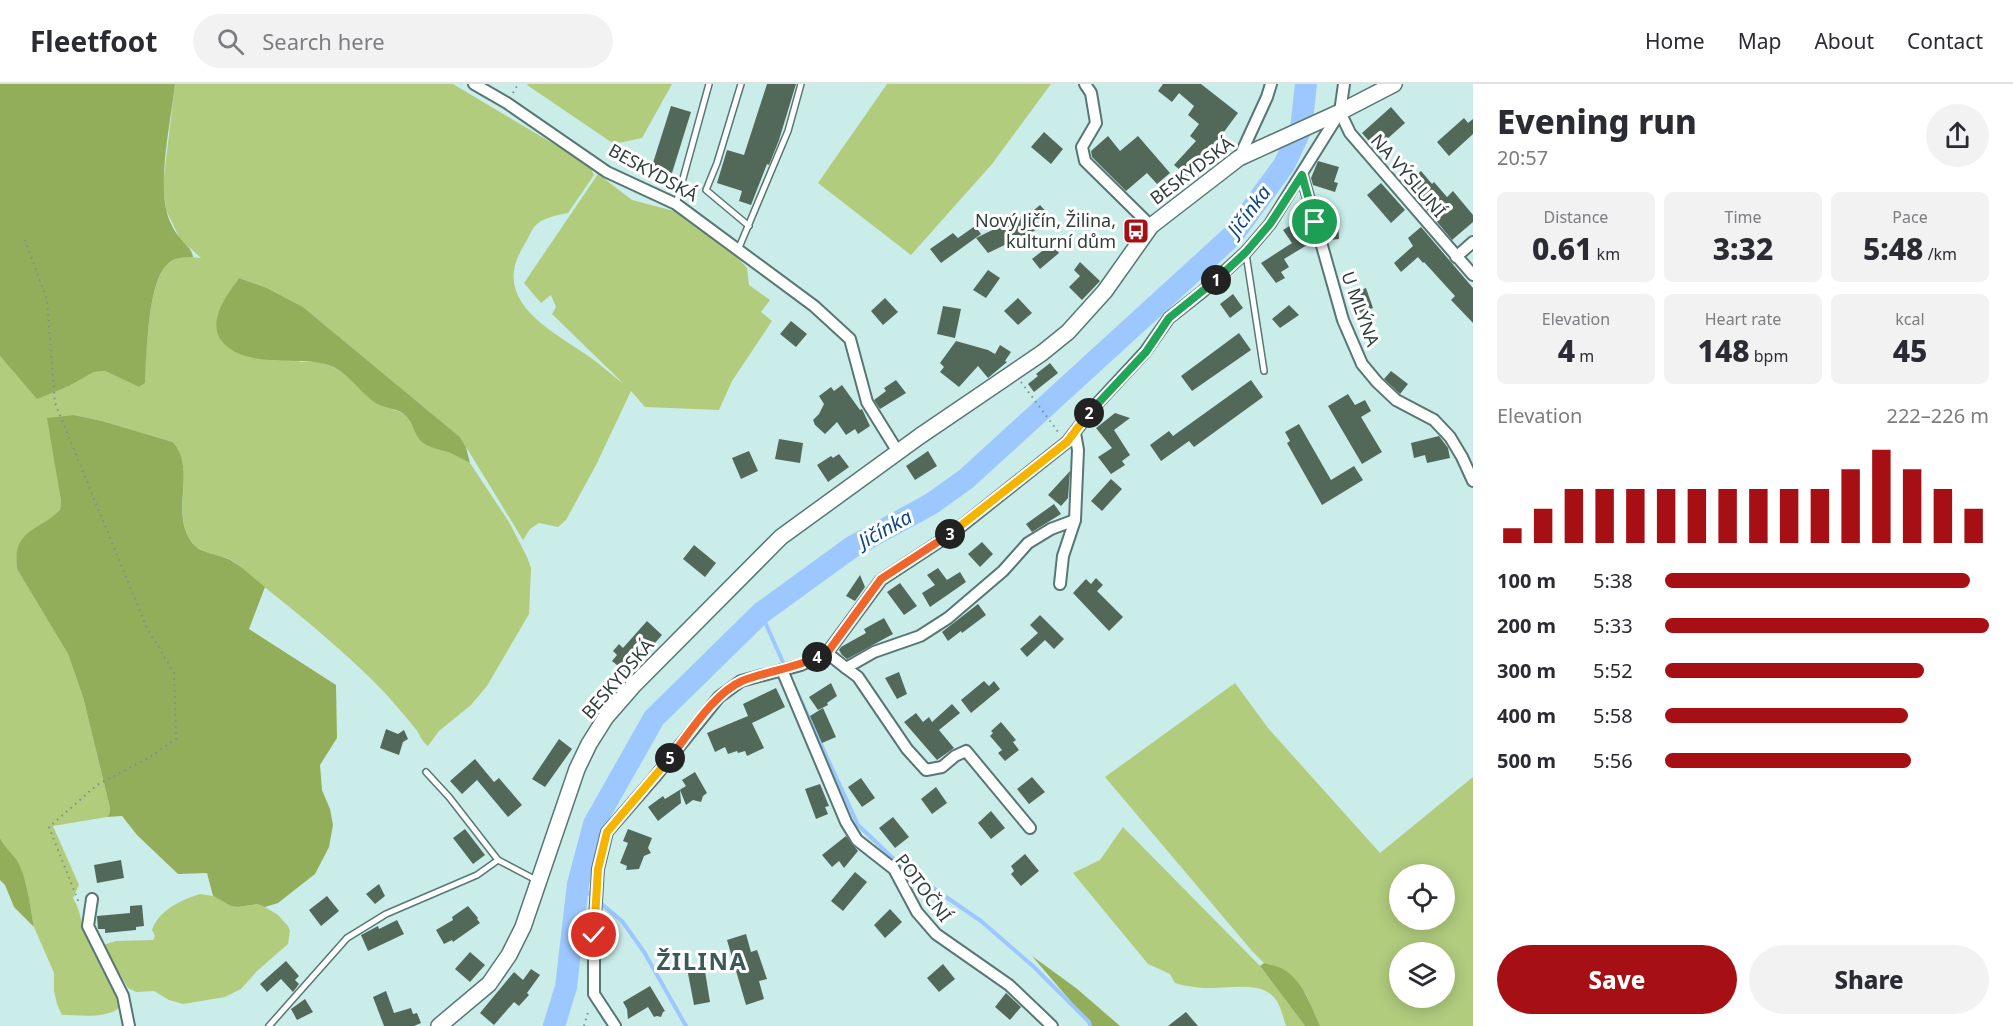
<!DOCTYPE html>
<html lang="en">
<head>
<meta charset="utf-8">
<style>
	body { margin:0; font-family:"Noto Sans",sans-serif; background:#f2f2f3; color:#2b2b33; height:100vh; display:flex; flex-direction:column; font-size:22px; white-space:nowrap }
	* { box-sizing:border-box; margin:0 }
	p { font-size:20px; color:#7c7c81 }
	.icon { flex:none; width:33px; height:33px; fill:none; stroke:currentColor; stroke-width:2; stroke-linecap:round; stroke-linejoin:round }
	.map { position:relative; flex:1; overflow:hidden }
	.details { display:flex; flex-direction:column; background:#fff; width:540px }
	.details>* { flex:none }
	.tools { position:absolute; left:1389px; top:780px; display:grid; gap:12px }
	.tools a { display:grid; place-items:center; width:66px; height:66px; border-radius:50%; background:#fff; box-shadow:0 3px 15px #0003; font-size:30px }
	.pin { position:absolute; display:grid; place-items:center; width:51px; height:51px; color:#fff; margin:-26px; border:3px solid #fff; border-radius:50%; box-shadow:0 2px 6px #0007 }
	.km { position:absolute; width:30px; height:30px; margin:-15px; border-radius:50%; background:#222; color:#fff; font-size:16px; line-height:30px; text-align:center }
	.round { display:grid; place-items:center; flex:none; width:63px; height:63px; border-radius:32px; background:#f2f2f3 }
	.overview { display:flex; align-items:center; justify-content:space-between; height:102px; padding:0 24px }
	h1 { font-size:33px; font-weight:800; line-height:45px }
	.stats { display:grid; grid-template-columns:repeat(3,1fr); gap:9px; height:102px; padding:6px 24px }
	.stats div { display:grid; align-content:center; border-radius:9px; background:#f2f2f3; text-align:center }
	.stats b { font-size:30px; font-weight:800 }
	.stats small { font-size:16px; font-weight:400 }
	.stats p { font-size:16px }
	.chart { height:168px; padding:12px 24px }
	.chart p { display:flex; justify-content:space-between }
	.chart svg { width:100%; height:108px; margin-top:6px; stroke:#a61015; stroke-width:6 }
	.action { display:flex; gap:12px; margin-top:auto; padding:12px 24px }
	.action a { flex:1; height:69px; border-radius:36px; background:#a61015; color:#fff; font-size:24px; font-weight:800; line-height:69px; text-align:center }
	.action a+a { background:#f2f2f3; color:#2b2b33 }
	ul { padding:0 24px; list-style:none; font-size:20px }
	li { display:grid; grid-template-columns:96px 72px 1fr; align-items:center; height:45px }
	li i { height:15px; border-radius:8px; background:#a61015 }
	header { display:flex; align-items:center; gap:36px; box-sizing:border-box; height:84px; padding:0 30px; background:#fff; border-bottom:2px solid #e1e1e2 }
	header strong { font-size:28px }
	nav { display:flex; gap:33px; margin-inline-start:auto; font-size:21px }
	.search { width:420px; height:54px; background:#f2f2f3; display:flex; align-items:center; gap:15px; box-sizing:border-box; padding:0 21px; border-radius:33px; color:#7c7c81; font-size:22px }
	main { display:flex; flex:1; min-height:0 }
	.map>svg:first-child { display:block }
	.green { fill:#b1cc7d; fill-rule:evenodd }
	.forest { fill:#93ae5b }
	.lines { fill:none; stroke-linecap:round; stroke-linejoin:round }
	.stream { stroke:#9cc8ff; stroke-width:4 }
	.river { stroke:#9cc8ff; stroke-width:22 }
	.building { fill:#52695a }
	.lane-casing { stroke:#587774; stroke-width:8 }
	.street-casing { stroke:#587774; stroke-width:14 }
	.secondary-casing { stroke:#587774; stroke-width:18 }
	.path { stroke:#79918e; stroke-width:2; stroke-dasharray:1.5 4.5; stroke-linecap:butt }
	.lane { stroke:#fff; stroke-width:5 }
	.street { stroke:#fff; stroke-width:10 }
	.secondary { stroke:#fff; stroke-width:15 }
	.split-1-casing { stroke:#fff; stroke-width:12 }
	.split-2-casing { stroke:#fff; stroke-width:12 }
	.split-3-casing { stroke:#fff; stroke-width:12 }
	.split-4-casing { stroke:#fff; stroke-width:12 }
	.split-5-casing { stroke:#fff; stroke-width:12 }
	.split-6-casing { stroke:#fff; stroke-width:12 }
	.split-1 { stroke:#22a559; stroke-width:8 }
	.split-2 { stroke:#22a559; stroke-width:8 }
	.split-3 { stroke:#f5b400; stroke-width:8 }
	.split-4 { stroke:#f0652b; stroke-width:8 }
	.split-5 { stroke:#f0652b; stroke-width:8 }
	.split-6 { stroke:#f5b400; stroke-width:8 }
	.labels { text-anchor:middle; stroke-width:6; stroke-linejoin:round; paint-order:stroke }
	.street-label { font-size:18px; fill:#303e3c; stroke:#fff }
	.poi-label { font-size:18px; fill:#303e3c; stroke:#fff; text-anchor:end }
	.water-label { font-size:20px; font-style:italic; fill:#0f4884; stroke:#fff }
	.district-label { font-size:24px; font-weight:bold; letter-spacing:1.5px; fill:#3b5a57; stroke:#fff }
</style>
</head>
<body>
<header>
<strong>Fleetfoot</strong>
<div class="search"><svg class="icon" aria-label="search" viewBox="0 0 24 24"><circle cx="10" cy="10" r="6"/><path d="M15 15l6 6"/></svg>Search here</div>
<nav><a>Home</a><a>Map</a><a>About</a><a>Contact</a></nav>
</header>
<main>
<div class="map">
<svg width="1473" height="942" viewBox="0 0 1473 942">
	<rect width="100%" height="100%" fill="#caede9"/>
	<g class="green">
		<path d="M175 0H453L589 81 594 91 568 129C557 131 541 134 534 143 530 149 527 157 523 163 489 219 555 248 591 274 602 282 613 292 624 300L552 230 556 223 551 211 541 219 524 199 598 90 632 116 674 127 723 157 747 184 749 201 770 216 761 228 772 237 732 297 719 326 645 323 631 307 596 381 566 436 558 443 539 439 530 445 523 456 460 353 303 223 267 204 239 194 227 211 300 278H319L333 283 345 290 377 320 400 328 407 332 412 341 433 363 448 368 470 379 509 438 527 473 531 484 529 530 487 602 471 621 439 647 428 662C421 657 420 650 415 644 405 632 395 620 385 609 341 563 292 525 243 486 239 482 234 477 229 475 216 470 200 469 192 458 170 430 197 387 173 358L102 337 74 331 53 365 61 417 60 427C38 447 13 447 17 485L68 570 83 613 110 724V730L107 733 53 742 79 801 73 814C82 829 80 840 87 855 97 876 124 899 119 924 104 935 80 931 62 931L57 920 54 907V889L34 843 26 800 19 780 4 762 0 754V272L37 314 69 302 94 288 105 287 139 303 144 299C147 271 147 195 170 178 179 171 191 173 201 174L180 155 166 126 163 101Z"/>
		<path d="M528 0H672L642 54 614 60 527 1Z"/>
		<path d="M887 0H1051L992 80 911 171 818 99Z"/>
		<path d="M1235 599 1268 644 1380 769 1473 693V942H1320L1306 910 1283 886 1264 879 1252 867 1105 693ZM1400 790H1444V836H1400ZM1400 868H1444V914H1400Z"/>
		<path d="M1123 743 1260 882 1305 942H1286C1282 930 1280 916 1269 909 1254 898 1222 905 1203 904 1194 903 1184 902 1175 899L1170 890 1148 880 1073 789 1100 776Z"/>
		<path d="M200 810 213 812 231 822 238 823 257 820 265 823 278 831 288 842 290 847 288 860 257 887 241 905 225 913 183 920 169 916 154 907 136 908 128 904 103 861 116 857 153 856 155 852 152 846C159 826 181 816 200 810Z"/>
	</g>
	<g class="forest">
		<path d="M0 0H175C171 36 159 91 166 125 168 135 174 147 180 154 185 161 192 164 193 173 186 173 177 173 170 178 147 194 147 271 145 299L139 303 105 287 94 288 69 302 37 315 0 272Z"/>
		<path d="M239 194 267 204 303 223 460 353 466 363 470 379C463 376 457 372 450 369 440 365 427 364 420 356 414 349 413 339 406 332 399 324 386 325 377 320 360 309 350 290 331 282 301 270 244 287 221 256 207 237 228 209 239 194Z"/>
		<path d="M74 331 102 337 173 358C197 386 170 427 191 457 200 471 219 469 232 477 244 484 254 495 265 503L249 545 336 601 337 654 320 681 322 706 330 725 333 741 329 763 315 790 278 819 265 823 257 820 238 823 231 822 213 812 207 789 178 790 137 751 122 732 107 733 110 729V724L83 613 68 570 17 485C12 445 38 448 60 426L61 417 47 334Z"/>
		<path d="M0 754C5 765 15 771 20 782 28 801 30 823 34 843L14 823 5 801 0 796Z"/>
		<path d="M1032 872 1076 904 1120 942H1092Z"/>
		<path d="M1264 879C1270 881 1277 882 1283 885 1303 897 1311 922 1320 942H1305L1260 882Z"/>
	</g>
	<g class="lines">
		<g class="stream">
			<path d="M761 529 786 585"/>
			<path d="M797 608 858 741 901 782 981 837 1034 883 1089 938 1090 942"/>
			<path d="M578 800 622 837 644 868 686 942"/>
		</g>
		<path class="river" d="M554 942 566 903 578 800 594 740 654 634 761 529 852 463 931 420 966 395 1232 152 1284 81 1301 45 1306 0"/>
	</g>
	<g class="building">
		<path d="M767 0H796L779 56 769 81 767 80 751 121 739 117 742 107 717 99 727 66 744 71Z"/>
		<path d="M1163 0H1201L1238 29 1206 72 1187 92 1174 81 1196 57 1190 52 1199 40 1188 31 1194 22 1179 9 1172 18 1158 7Z"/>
		<path d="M671 22 691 28 672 89 652 82Z"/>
		<path d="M1391 23 1405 39 1376 65 1362 49Z"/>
		<path d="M1464 34 1468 39 1473 35V50L1449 72 1437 58Z"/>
		<path d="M1044 48 1063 65 1051 80 1031 63Z"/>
		<path d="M1108 52 1120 67 1138 52 1170 89 1157 100 1147 89 1126 107 1092 73 1091 67Z"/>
		<path d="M1318 77 1339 83 1334 98 1338 99 1335 108 1313 101 1311 94Z"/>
		<path d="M1421 87 1432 100 1434 98 1447 113 1453 107 1473 131V138L1452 156 1406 100Z"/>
		<path d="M1381 99 1405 126 1391 139 1367 111Z"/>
		<path d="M1040 121 1050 132 1037 143 1038 145 988 169 976 154 1025 130 1027 132Z"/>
		<path d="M1301 135 1311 150 1303 155 1307 161 1284 175 1289 183 1281 188 1285 194 1276 199 1261 179 1292 159 1283 146Z"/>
		<path d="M1329 135H1338L1339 155 1330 156Z"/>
		<path d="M975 142 981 150 941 179 930 165 953 149 958 154Z"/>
		<path d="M1421 143 1473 204V239L1451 216 1455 212 1424 178 1423 179 1418 173 1401 188 1394 179 1413 162 1408 154Z"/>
		<path d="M1051 160 1059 169 1040 185 1032 175Z"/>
		<path d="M1080 178 1100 197 1082 216 1069 203 1080 192 1074 186Z"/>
		<path d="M988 186 1000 194 986 214 973 206Z"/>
		<path d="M1366 204 1373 224 1357 230 1350 210Z"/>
		<path d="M1233 210 1243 224 1230 234 1220 220Z"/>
		<path d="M885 214 898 228 883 241 871 227Z"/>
		<path d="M1018 214 1032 229 1018 241 1004 227Z"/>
		<path d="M1289 221 1299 231 1280 244 1272 235Z"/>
		<path d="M943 222 961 225 955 254 937 250Z"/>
		<path d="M791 237 807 250 796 263 780 250Z"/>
		<path d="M1239 249 1251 266 1192 307 1181 292Z"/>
		<path d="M956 257 988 266 995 270 1000 261 1011 268 1005 277 1007 278 988 294 978 282 959 303 940 288 944 283 940 279Z"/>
		<path d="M1050 279 1058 289 1034 308 1028 300 1038 292 1036 290Z"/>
		<path d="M1391 287 1408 300 1400 310 1384 295Z"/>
		<path d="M896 296 906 309 880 325 874 316 886 307 884 304Z"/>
		<path d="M1251 296 1263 313 1194 363 1189 357 1161 377 1150 361 1169 347 1173 352Z"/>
		<path d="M842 301 860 326 862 325 870 342 858 350 855 345 846 351 837 338 825 350 815 341 813 336 819 330 824 320 819 312 831 303 834 307Z"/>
		<path d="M1348 310 1355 321 1365 316 1371 327 1361 333 1382 368 1362 380 1328 322Z"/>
		<path d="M1115 329 1130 334 1114 346 1130 371 1122 377 1125 381 1111 390 1098 373 1112 364 1096 344Z"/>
		<path d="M1299 340 1331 396 1354 382 1363 396 1322 421 1287 359 1290 357 1285 348Z"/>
		<path d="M1439 352 1448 364 1450 374 1427 379 1425 371 1414 374 1411 359Z"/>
		<path d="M779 355 803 359 800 379 775 375Z"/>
		<path d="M749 367 758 387 741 395 732 374Z"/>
		<path d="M928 367 937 382 915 396 906 382Z"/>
		<path d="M839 370 849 383 828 398 817 381 831 372 833 374Z"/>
		<path d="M1070 387 1068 414 1061 422 1048 411Z"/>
		<path d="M1111 395 1122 405 1102 427 1091 417Z"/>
		<path d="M1054 420 1061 430 1032 448 1026 440Z"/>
		<path d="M982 458 993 470 980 483 968 470Z"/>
		<path d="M694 461 716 479 705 493 683 475Z"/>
		<path d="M938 484 947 496 960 488 966 498 930 523 922 509 935 501 927 491Z"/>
		<path d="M860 491 865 503 855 517 846 512Z"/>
		<path d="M1096 494 1103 501 1097 507 1123 533 1109 547 1073 509 1086 495 1091 500Z"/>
		<path d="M900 499 917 522 904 531 887 508Z"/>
		<path d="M978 520 986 531 962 549 961 547 948 557 942 548Z"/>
		<path d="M1040 531 1064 555 1054 565 1045 556 1027 573 1020 565 1038 549 1030 541Z"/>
		<path d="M884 534 893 550 847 575 842 571 839 566 841 563 866 549 864 545Z"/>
		<path d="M647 537 662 551 628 590 612 577 617 571 613 567 619 560 623 564Z"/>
		<path d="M899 588 907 610 897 615 885 594Z"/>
		<path d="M984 597 989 602 994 597 1000 605 971 629 961 616Z"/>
		<path d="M831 599 837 612 827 619 828 621 818 626 809 613Z"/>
		<path d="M776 604 785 623 752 639 764 664 747 672 745 667 738 669 737 667 728 670 725 663 715 668 707 649 748 632 743 620Z"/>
		<path d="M952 620 960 629 939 646 954 664 937 676 904 638 916 629 923 638 929 633 932 638Z"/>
		<path d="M823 624 836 653 822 659 810 632Z"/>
		<path d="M1001 638 1016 656 1013 658 1019 666 1005 677 998 669 1002 666 990 652 993 649 991 647Z"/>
		<path d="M386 645 398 650 404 646 408 655 403 658 399 671 380 664Z"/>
		<path d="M559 655 572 665 545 703 532 695Z"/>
		<path d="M475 675 494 698 499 694 522 721 508 733 477 696 462 710 450 697Z"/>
		<path d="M695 688 707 709 703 712 701 718 693 716 686 721 680 706 681 719 658 737 648 723 663 712 665 715 686 702 682 696Z"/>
		<path d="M1032 693 1045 708 1029 720 1017 705Z"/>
		<path d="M861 694 875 714 862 723 848 703Z"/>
		<path d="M820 700 829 722 825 723 828 730 816 735 805 705Z"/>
		<path d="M936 703 947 719 932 730 921 715Z"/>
		<path d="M991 727 1005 744 991 755 978 739Z"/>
		<path d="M893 733 909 753 895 764 879 744Z"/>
		<path d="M465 745 485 771 473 780 453 754Z"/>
		<path d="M628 745 652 754 648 764 651 769 644 772 639 785 626 786 627 782 620 779 628 759 623 757Z"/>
		<path d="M846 752 858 767 844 784 839 777 832 783 822 771Z"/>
		<path d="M1025 770 1039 787 1021 802 1011 790 1014 787 1011 782Z"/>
		<path d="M121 776 124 794 97 799 94 781Z"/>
		<path d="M855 788 867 798 843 827 831 817Z"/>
		<path d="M379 800 385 812 375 820 366 810Z"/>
		<path d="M327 812 339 827 321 842 309 826Z"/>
		<path d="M142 821 144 842 136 843V846L105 849V845H98L97 832 130 829V822Z"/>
		<path d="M468 822 478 834 477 835 480 839 453 858 452 856 444 860 436 846 453 836 452 833Z"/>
		<path d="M890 825 902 838 885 854 874 841Z"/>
		<path d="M397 836 404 850 368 867 361 851 378 842 379 845Z"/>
		<path d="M746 850 751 868 757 866 767 895 759 897 764 915 746 921 727 856Z"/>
		<path d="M470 868 485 881 470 898 455 885Z"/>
		<path d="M286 877 299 892 295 896 299 900 293 908 281 895 267 908 260 900Z"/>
		<path d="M943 880 955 895 939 908 927 894Z"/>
		<path d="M704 881 710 918 694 921 687 884Z"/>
		<path d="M531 885 540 891 527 909 529 911 519 922 514 918 494 941 480 929 514 888 523 896Z"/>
		<path d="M650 902 665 927 663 928 661 933 657 932 654 933 648 923 628 935 627 925 623 918Z"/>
		<path d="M386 907 394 929 411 924 413 930 417 929 421 939 414 942H384L373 913Z"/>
		<path d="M1006 909 1021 923 1010 936 995 923Z"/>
		<path d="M305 915 313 928 297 936 291 925Z"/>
		<path d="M1186 928 1198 942H1168Z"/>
	</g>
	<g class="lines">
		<defs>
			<g id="lane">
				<path d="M741 0 717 79 706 106 749 142"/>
				<path d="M676 120 709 0"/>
				<path d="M738 166 788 47 801 0"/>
				<path d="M1246 170 1264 287"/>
				<path d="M426 688 449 713 498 776 538 797"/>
				<path d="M269 942 347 854 386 830 477 791 498 776"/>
			</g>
			<g id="street">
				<path d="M474 0 507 19 607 88 676 120 814 222 850 255 867 318 898 368"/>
				<path d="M1085 0 1091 9 1096 39 1082 63 1085 77 1151 142"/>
				<path d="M1340 28 1350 49 1473 191"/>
				<path d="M1239 74 1267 13 1271 0"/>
				<path d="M1302 91 1343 236 1362 280 1377 298 1396 316 1434 336 1450 353 1462 373 1473 397"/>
				<path d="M1456 173 1473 158"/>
				<path d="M1060 500 1063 472 1075 436 1078 366 1075 349"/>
				<path d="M827 569 846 584 874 568 920 552 948 534 1003 487 1028 459 1051 445 1075 436"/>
				<path d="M846 584 858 593 907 665 926 686 942 683 955 672 966 667 1030 744"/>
				<path d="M782 586 846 738 857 756 894 785 917 828 936 850 1009 901 1052 942"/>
				<path d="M92 815 88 842 123 912 129 942"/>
				<path d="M615 942 594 910V851L598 785 607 748 654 694 719 613 741 597 801 581 827 569 881 496 954 448 1067 358 1095 322 1145 268 1169 234 1202 208 1246 168 1270 140 1340 28 1344 0"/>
			</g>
			<path id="secondary" d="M439 942 489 900 509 871 523 843 577 685 589 660 606 633 633 602 781 453 920 352 1042 269 1068 248 1105 207 1151 142 1239 74 1340 28 1394 0"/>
		</defs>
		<use href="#lane" class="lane-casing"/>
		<use href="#street" class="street-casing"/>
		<use href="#secondary" class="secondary-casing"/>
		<g class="path">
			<path d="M513 9 518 0"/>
			<path d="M25 156 47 216 55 319 146 542 174 589 176 655 150 673 97 701 49 743 79 819"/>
			<path d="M1021 298 1059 349"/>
			<path d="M584 942 589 925"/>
		</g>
		<use href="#lane" class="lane"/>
		<use href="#street" class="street"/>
		<use href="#secondary" class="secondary"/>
	</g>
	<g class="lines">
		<defs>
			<path id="split-1" d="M1216 196 1246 168 1270 140 1302 91 1315 138"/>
			<path id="split-2" d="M1089 329 1146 268 1169 234 1216 196"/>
			<path id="split-3" d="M950 450 1067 358 1089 329"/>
			<path id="split-4" d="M817 573 827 569 881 495 950 450"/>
			<path id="split-5" d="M670 674C689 650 714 609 742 597 767 587 793 585 817 573"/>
			<path id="split-6" d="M594 851 598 785 607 748 670 674"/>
		</defs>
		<use href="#split-1" class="split-1-casing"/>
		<use href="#split-2" class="split-2-casing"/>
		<use href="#split-3" class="split-3-casing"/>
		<use href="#split-4" class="split-4-casing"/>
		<use href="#split-5" class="split-5-casing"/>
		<use href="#split-6" class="split-6-casing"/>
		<use href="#split-1" class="split-1"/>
		<use href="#split-2" class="split-2"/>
		<use href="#split-3" class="split-3"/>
		<use href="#split-4" class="split-4"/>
		<use href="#split-5" class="split-5"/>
		<use href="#split-6" class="split-6"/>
	</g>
	<defs>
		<symbol id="bus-square" viewBox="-11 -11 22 22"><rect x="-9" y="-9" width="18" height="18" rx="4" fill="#a61015" stroke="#fff"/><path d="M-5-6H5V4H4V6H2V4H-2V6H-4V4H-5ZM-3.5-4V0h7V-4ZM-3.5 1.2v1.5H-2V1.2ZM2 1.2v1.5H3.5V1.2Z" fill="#fff"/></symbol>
	</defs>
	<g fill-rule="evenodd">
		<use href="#bus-square" x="1121" y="132" width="30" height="30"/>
	</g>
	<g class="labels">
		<g class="street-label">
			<text transform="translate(1192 87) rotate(-37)" y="6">BESKYDSKÁ</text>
			<text transform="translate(653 89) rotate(29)" y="6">BESKYDSKÁ</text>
			<text transform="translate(1408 92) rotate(49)" y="6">NA VÝSLUNÍ</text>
			<text transform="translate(1360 225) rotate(70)" y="6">U MLÝNA</text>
			<text transform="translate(618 595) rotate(-49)" y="6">BESKYDSKÁ</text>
			<text transform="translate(923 804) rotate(53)" y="6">POTOČNÍ</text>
		</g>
		<g class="poi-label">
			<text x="1116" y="143">Nový Jičín, Žilina,<tspan x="1116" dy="21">kulturní dům</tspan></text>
		</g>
		<g class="water-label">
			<text transform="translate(1249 127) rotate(-53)" y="7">Jičínka</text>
			<text transform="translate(885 445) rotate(-29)" y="7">Jičínka</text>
		</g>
		<g class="district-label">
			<text x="702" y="886">ŽILINA</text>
		</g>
	</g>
</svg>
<div class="tools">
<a><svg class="icon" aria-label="locate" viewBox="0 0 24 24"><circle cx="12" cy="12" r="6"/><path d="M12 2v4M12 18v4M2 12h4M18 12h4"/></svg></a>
<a><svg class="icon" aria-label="layers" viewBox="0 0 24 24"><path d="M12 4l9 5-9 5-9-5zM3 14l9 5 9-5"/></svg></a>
</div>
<div class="pin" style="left:1315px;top:138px;background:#1e9e55"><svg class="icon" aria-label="arrive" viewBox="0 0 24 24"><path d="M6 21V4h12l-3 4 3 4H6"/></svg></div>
<div class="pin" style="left:594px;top:851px;background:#d93025"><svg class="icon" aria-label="check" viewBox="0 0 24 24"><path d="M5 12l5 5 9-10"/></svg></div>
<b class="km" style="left:1216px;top:196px">1</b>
<b class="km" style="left:1089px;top:329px">2</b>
<b class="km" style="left:950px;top:450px">3</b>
<b class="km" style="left:817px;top:573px">4</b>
<b class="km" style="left:670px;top:674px">5</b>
</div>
<section class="details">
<div class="overview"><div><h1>Evening run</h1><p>20:57</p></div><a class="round"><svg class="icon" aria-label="share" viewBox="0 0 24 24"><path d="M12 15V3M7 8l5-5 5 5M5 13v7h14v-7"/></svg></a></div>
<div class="stats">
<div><p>Distance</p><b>0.61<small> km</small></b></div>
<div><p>Time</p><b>3:32</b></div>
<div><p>Pace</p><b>5:48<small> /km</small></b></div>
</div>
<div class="stats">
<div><p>Elevation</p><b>4<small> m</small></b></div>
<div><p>Heart rate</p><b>148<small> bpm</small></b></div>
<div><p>kcal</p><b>45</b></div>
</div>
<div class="chart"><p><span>Elevation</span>222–226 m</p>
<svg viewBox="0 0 160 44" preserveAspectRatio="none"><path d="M5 44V38M15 44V30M25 44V22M35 44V22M45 44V22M55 44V22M65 44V22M75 44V22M85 44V22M95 44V22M105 44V22M115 44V14M125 44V6M135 44V14M145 44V22M155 44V30"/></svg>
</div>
<ul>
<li><b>100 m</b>5:38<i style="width:94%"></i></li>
<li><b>200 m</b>5:33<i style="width:100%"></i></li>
<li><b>300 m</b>5:52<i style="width:80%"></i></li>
<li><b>400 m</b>5:58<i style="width:75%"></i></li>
<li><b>500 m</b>5:56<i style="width:76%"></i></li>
</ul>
<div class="action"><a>Save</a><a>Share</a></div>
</section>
</main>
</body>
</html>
